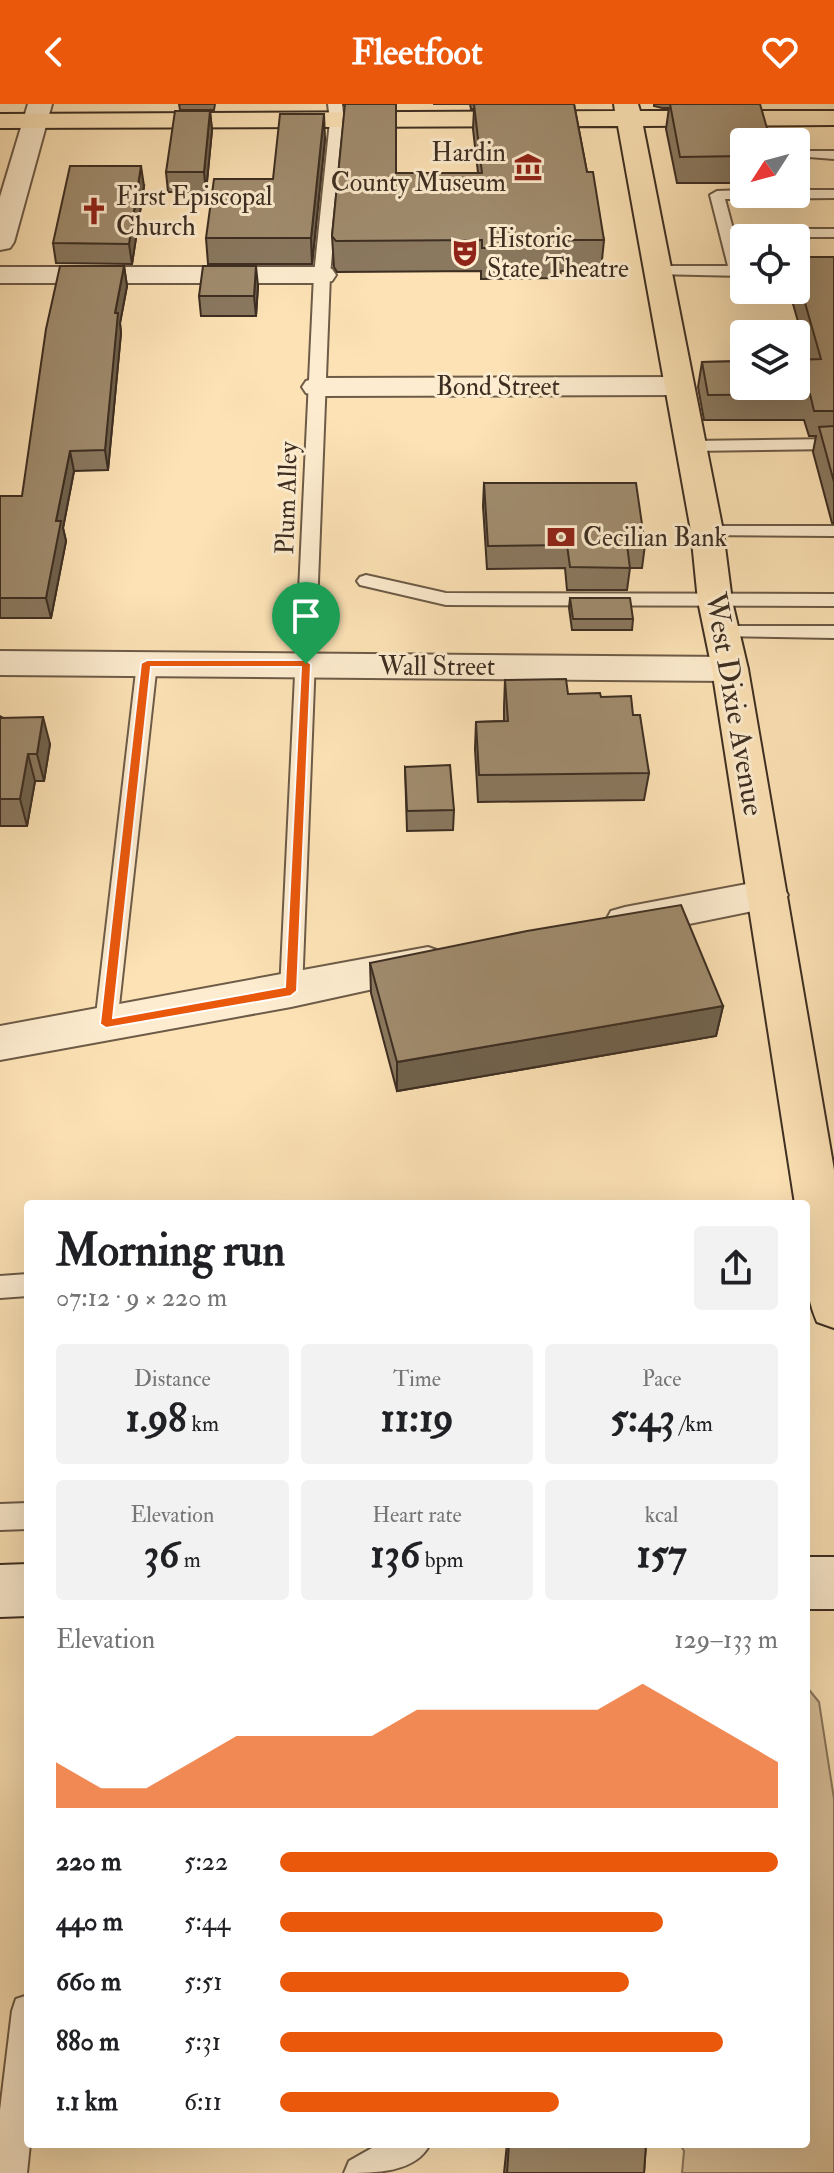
<!DOCTYPE html>
<html lang="en">
<head>
<meta charset="utf-8">
<style>
	body { margin:0; font-family:"IM FELL Double Pica",serif; background:#f2f2f2; color:#202124; height:100vh; display:flex; flex-direction:column; font-size:30px; white-space:nowrap }
	* { box-sizing:border-box; margin:0 }
	p { font-size:26px; color:#757577 }
	.icon { flex:none; width:44px; height:44px; fill:none; stroke:currentColor; stroke-width:2; stroke-linecap:round; stroke-linejoin:round }
	.map { position:relative; flex:1; overflow:hidden }
	.details { position:absolute; left:24px; top:1096px; width:786px; height:948px; display:flex; flex-direction:column; background:#fff; border-radius:8px; box-shadow:0 8px 32px #0002 }
	.details>* { flex:none }
	.needle { width:52px; rotate:234deg }
	.buttons { position:absolute; left:730px; top:24px; display:grid; gap:16px }
	.buttons a { display:grid; place-items:center; width:80px; height:80px; border-radius:8px; background:#fff; box-shadow:0 8px 32px #0002; font-size:40px }
	.pin { position:absolute; display:grid; place-items:center; width:68px; height:68px; color:#fff; margin:-82px -34px; border-radius:50% 50% 50% 0; rotate:-45deg; box-shadow:0 0 8px #0007 }
	.pin .icon { rotate:45deg }
	.round { display:grid; place-items:center; flex:none; width:84px; height:84px; border-radius:8px; background:#f2f2f2 }
	.overview { display:flex; align-items:center; justify-content:space-between; height:136px; padding:0 32px }
	h1 { font-size:44px; font-weight:700; line-height:60px }
	.figures { display:grid; grid-template-columns:repeat(3,1fr); gap:12px; height:136px; padding:8px 32px }
	.figures div { display:grid; align-content:center; border-radius:8px; background:#f2f2f2; text-align:center }
	.figures b { font-size:40px; font-weight:700 }
	.figures small { font-size:22px; font-weight:400 }
	.figures p { font-size:22px }
	.chart { height:224px; padding:16px 32px }
	.chart p { display:flex; justify-content:space-between }
	.chart svg { width:100%; height:144px; margin-top:8px; fill:#ea580c; opacity:.7 }
	ul { padding:0 32px; list-style:none; font-size:26px }
	li { display:grid; grid-template-columns:128px 96px 1fr; align-items:center; height:60px }
	li i { height:20px; border-radius:10px; background:#ea580c }
	header { display:flex; justify-content:space-between; align-items:center; height:104px; padding:0 32px; background:#ea580c; color:#fff; font-size:36px; font-weight:700 }
	.map>svg:first-child { display:block }
	.green { fill:#dcc39c; stroke:#8c785f; stroke-width:2 }
	.lines { fill:none; stroke-linecap:round; stroke-linejoin:round }
	.service-casing { stroke:#6d5b47; stroke-width:4 }
	.minor-casing { stroke:#6d5b47; stroke-width:4 }
	.secondary-casing { stroke:#3d2e22; stroke-width:4 }
	.primary-casing { stroke:#3d2e22; stroke-width:4 }
	.service { fill:#fdeccf; fill-rule:evenodd }
	.minor { fill:#fdeccf; fill-rule:evenodd }
	.secondary { fill:#fdeccf; fill-rule:evenodd }
	.primary { fill:#fce2b5; fill-rule:evenodd }
	.wall { fill:#8a785f; stroke:#3d2e22; stroke-width:2 }
	.shaded-wall { fill:#70624d; stroke:#3d2e22; stroke-width:2 }
	.building { fill:#a08c6e; stroke:#3d2e22; stroke-width:2 }
	.route { fill:#ea580c; stroke:#fff; stroke-width:2; fill-rule:evenodd }
	.labels { text-anchor:middle; stroke-width:6; stroke-linejoin:round; paint-order:stroke }
	.far-poi-label { font-size:26px; fill:#3d2e22; stroke:#fdeccf; text-anchor:start }
	.far-street-label { font-size:26px; fill:#3d2e22; stroke:#fdeccf }
	.street-label { font-size:30px; fill:#3d2e22; stroke:#fdeccf }
</style>
</head>
<body>
<header><svg class="icon" aria-label="back" viewBox="0 0 24 24"><path d="M15 5l-7 7 7 7"/></svg>Fleetfoot<svg class="icon" aria-label="heart" viewBox="0 0 24 24"><path d="M12 20l-8-8c-3-5 5-10 8-4 3-6 11-1 8 4z"/></svg></header>
<div class="map">
<svg width="834" height="2069" viewBox="0 0 834 2069">
	<rect width="100%" height="100%" fill="#fce2b5"/>
	<filter id="stains"><feTurbulence type="fractalNoise" baseFrequency=".0025" numOctaves="4"/><feColorMatrix values="0 0 0 0 .2 0 0 0 0 .09 0 0 0 0 .02 0 0 0 .5 -.17"/></filter>
	<radialGradient id="worn" r=".72"><stop offset=".6" stop-color="#630" stop-opacity="0"/><stop offset="1" stop-color="#630" stop-opacity=".3"/></radialGradient>
	<path class="green" d="M806 1582 819 1598 834 1695V2069H682L684 2047 680 2040H806Z"/>
	<g class="lines">
		<defs>
			<g id="service">
				<path d="M328 0H342L344 17 330 171 302 887 299 893 291 896 283 893 280 887 314 171 330 17Z"/>
				<path d="M834 47V55L796 52 797 48 802 47Z"/>
				<path d="M744 86V90H796V86H834V94L725 95 733 125H834V133H736L744 172 653 170V164L658 162H728L710 91 717 87Z"/>
				<path d="M834 335V345L690 347 682 342 690 337Z"/>
				<path d="M707 422H834V432L701 431 698 427Z"/>
				<path d="M366 471 446 489 834 490V502L446 501 360 481 357 477 360 473Z"/>
				<path d="M723 522H834V534L716 532 714 528Z"/>
				<path d="M147 553 157 559 117 920 114 926 106 929 98 926 95 920 137 559Z"/>
				<path d="M28 1170V1192L0 1194V1172Z"/>
				<path d="M28 1399V1425L0 1426V1400Z"/>
				<path d="M28 1891 30 2040 27 2069H0V2006L12 1907 16 1895Z"/>
				<path d="M379 2040H430C416 2069 375 2069 344 2069L349 2057Z"/>
			</g>
			<g id="minor">
				<path d="M28 0H52L14 138 10 144 0 146V93Z"/>
				<path d="M0 163H322L332 165 336 171 332 177 322 179H0Z"/>
				<path d="M679 273 690 276 694 282 690 288 679 291 317 292 306 289 302 283 306 277 317 274Z"/>
				<path d="M0 547 730 553 742 557 748 565 742 573 730 577 0 571Z"/>
				<path d="M768 776 782 781 788 791 782 801 625 833 611 829 605 818 611 807 625 803Z"/>
				<path d="M428 843 442 848 448 859 442 870 291 903 0 956V922Z"/>
			</g>
			<g id="secondary">
				<rect x="806" y="1453" width="28" height="52"/>
				<path d="M28 1460V1512L0 1513V1461Z"/>
			</g>
			<path id="primary" d="M614 0H638L640 7H834V21L643 22 723 427 732 497 748 565 834 1066V1224L817 1218C801 1182 806 1139 806 1100H795L712 565 698 497 691 427 618 22 0 24V10L615 7Z"/>
		</defs>
		<use href="#service" class="service-casing"/>
		<use href="#minor" class="minor-casing"/>
		<use href="#secondary" class="secondary-casing"/>
		<use href="#primary" class="primary-casing"/>
		<use href="#service" class="service"/>
		<use href="#minor" class="minor"/>
		<use href="#secondary" class="secondary"/>
		<use href="#primary" class="primary"/>
	</g>
	<g class="wall">
		<path d="M179 0H215L214 6H180Z"/>
		<path d="M343 0H396V69H478L473 25 474 5H471L470 0H433H574L587 68 604 136 601 166 561 167 560 174 481 175V167L337 168 334 163 332 132 345 3Z"/>
		<path d="M654 0H760L744 38V79H677L666 25 669 4H662L654 2Z"/>
		<path d="M210 7 212 26 206 88H168L166 68Z"/>
		<path d="M325 35 312 160H208L206 134 273 75Z"/>
		<path d="M144 82 132 160 56 159 53 139Z"/>
		<path d="M796 153H834V420L832 419 813 348 816 332H809L804 316H704L698 283 702 258 809 256 789 186H796Z"/>
		<path d="M124 162 127 182 120 219 121 229 108 366 74 367 63 424 66 437 51 514H0V392H22Z"/>
		<path d="M258 182 256 212H201L199 192Z"/>
		<path d="M484 379 645 441 642 464H630L627 486H567L565 464 487 465 483 402Z"/>
		<path d="M570 494 633 515 632 526H572L569 504Z"/>
		<path d="M505 576 568 590 601 593 633 611 649 669 644 696 478 698 475 645 476 618 504 617V603Z"/>
		<path d="M0 612 50 640 44 677H35L27 722H0Z"/>
		<path d="M405 663 454 706 453 726 407 727Z"/>
		<path d="M370 859 723 902 716 932 397 987 371 889Z"/>
		<path d="M507 2040H646L644 2069H504Z"/>
	</g>
	<g class="shaded-wall">
		<path d="M210 7 212 26 206 88 204 68Z"/>
		<path d="M324 10 325 35 312 160 311 134Z"/>
		<path d="M141 62 144 82 132 160 129 140Z"/>
		<path d="M124 162 127 182 120 219 121 229 108 366 105 346 115 209Z"/>
		<path d="M256 162 258 182 256 212 254 192Z"/>
		<path d="M70 347 74 367 63 424 66 437 51 514 46 494 56 417Z"/>
		<path d="M43 613 50 640 44 677 37 650Z"/>
		<path d="M28 650 35 677 27 722 20 695Z"/>
		<path d="M723 902 716 932 397 987V958Z"/>
	</g>
	<g class="building">
		<path d="M345 0H396V69H482L474 0H574L587 68H593L604 136H562L563 143 482 144V136L336 137 332 132Z"/>
		<path d="M670 0H760L771 38H744V52L680 53Z"/>
		<path d="M175 7H210L204 68H166Z"/>
		<path d="M280 10H324L311 134H206L214 75H273Z"/>
		<path d="M70 62H141L129 140 53 139Z"/>
		<path d="M796 153H834V307H814L810 290 708 291 702 258 744 257V282H796V256L821 255 796 167Z"/>
		<path d="M60 162H124L115 209H118L105 346 70 347 56 417H61L46 494H0V392H22L46 225Z"/>
		<path d="M203 162H256L254 192H199Z"/>
		<path d="M834 322V378L819 323Z"/>
		<path d="M484 379H636L645 441H627L630 464 570 463 567 441 488 442Z"/>
		<path d="M570 494H630L633 515H573Z"/>
		<path d="M566 575 568 590 600 589 601 593 631 592 633 611H640L649 669 479 671 476 618 508 617 505 576Z"/>
		<path d="M43 613 37 650H28L20 695H0V614Z"/>
		<path d="M450 661 454 706 407 707 405 663Z"/>
		<path d="M681 801 723 902 397 958 370 859 527 827Z"/>
		<path d="M509 2040H646L644 2069H507Z"/>
	</g>
	<path class="route" d="M147 556H306L311 560 297 887 291 892 106 924 100 920 141 559ZM151 563H301L285 883 113 914Z"/>
	<defs>
		<symbol id="museum-bare" viewBox="-9 -9 18 18"><path d="M0-6L6-3V-2H-6V-3ZM-5-1h2V3h-2ZM-1-1h2V3h-2ZM3-1h2V3H3ZM-6 4H6V6H-6Z" fill="#8f2418" stroke="#fdeccf" stroke-width="2.5" paint-order="stroke"/></symbol>
		<symbol id="church-bare" viewBox="-9 -9 18 18"><path d="M-1.2-6h2.4v3.5h3.3v2.4h-3.3V6h-2.4V-.1h-3.3v-2.4h3.3Z" fill="#8f2418" stroke="#fdeccf" stroke-width="2.5" paint-order="stroke"/></symbol>
		<symbol id="theatre-bare" viewBox="-9 -9 18 18"><path d="M-5-5.5Q0-4 5-5.5V0Q5 5 0 6Q-5 5-5 0ZM-3.3-2.5H-1v1.5H-3.3ZM1-2.5H3.3v1.5H1ZM-2.8 1Q0 5.5 2.8 1Z" fill="#8f2418" stroke="#fdeccf" stroke-width="2.5" paint-order="stroke"/></symbol>
		<symbol id="bank-bare" viewBox="-9 -9 18 18"><path d="M-6-4H6V4H-6ZM0-2.3a2.3 2.3 0 1 0 0 4.6a2.3 2.3 0 1 0 0-4.6Z" fill="#8f2418" stroke="#fdeccf" stroke-width="2.5" paint-order="stroke"/></symbol>
	</defs>
	<g fill-rule="evenodd">
		<use href="#museum-bare" x="508" y="43" width="40" height="40"/>
		<use href="#church-bare" x="74" y="87" width="40" height="40"/>
		<use href="#theatre-bare" x="445" y="129" width="40" height="40"/>
		<use href="#bank-bare" x="541" y="413" width="40" height="40"/>
	</g>
	<g class="labels">
		<g class="far-poi-label">
			<text x="506" y="57" text-anchor="end">Hardin<tspan x="506" dy="30">County Museum</tspan></text>
			<text x="116" y="101">First Episcopal<tspan x="116" dy="30">Church</tspan></text>
			<text x="487" y="143">Historic<tspan x="487" dy="30">State Theatre</tspan></text>
			<text x="583" y="442">Cecilian Bank</text>
		</g>
		<g class="far-street-label">
			<text x="498" y="291">Bond Street</text>
			<text transform="translate(286 394) rotate(-88)" y="9">Plum Alley</text>
			<text x="437" y="571">Wall Street</text>
		</g>
		<g class="street-label">
			<text transform="translate(735 600) rotate(80)" y="10">West Dixie Avenue</text>
		</g>
	</g>
	<rect width="100%" height="100%" filter="url(#stains)"/>
	<rect width="100%" height="100%" fill="url(#worn)"/>
</svg>
<div class="buttons">
<a><svg class="needle" viewBox="-14 -14 28 28"><path d="M0-13l5 13h-10z" fill="#e53935"/><path d="M0 13l5-13h-10z" fill="#757577"/></svg></a>
<a><svg class="icon" aria-label="locate" viewBox="0 0 24 24"><circle cx="12" cy="12" r="6"/><path d="M12 2v4M12 18v4M2 12h4M18 12h4"/></svg></a>
<a><svg class="icon" aria-label="layers" viewBox="0 0 24 24"><path d="M12 4l9 5-9 5-9-5zM3 14l9 5 9-5"/></svg></a>
</div>
<div class="pin" style="left:306px;top:560px;background:#1e9e55"><svg class="icon" aria-label="arrive" viewBox="0 0 24 24"><path d="M6 21V4h12l-3 4 3 4H6"/></svg></div>
<section class="details">
<div class="overview"><div><h1>Morning run</h1><p>07:12 · 9 × 220 m</p></div><a class="round"><svg class="icon" aria-label="share" viewBox="0 0 24 24"><path d="M12 15V3M7 8l5-5 5 5M5 13v7h14v-7"/></svg></a></div>
<div class="figures">
<div><p>Distance</p><b>1.98<small> km</small></b></div>
<div><p>Time</p><b>11:19</b></div>
<div><p>Pace</p><b>5:43<small> /km</small></b></div>
</div>
<div class="figures">
<div><p>Elevation</p><b>36<small> m</small></b></div>
<div><p>Heart rate</p><b>136<small> bpm</small></b></div>
<div><p>kcal</p><b>157</b></div>
</div>
<div class="chart"><p><span>Elevation</span>129–133 m</p>
<svg viewBox="0 0 160 44" preserveAspectRatio="none"><path d="M0 44V30L10 38L20 38L30 30L40 22L50 22L60 22L70 22L80 14L90 14L100 14L110 14L120 14L130 6L140 14L150 22L160 30V44z"/></svg>
</div>
<ul>
<li><b>220 m</b>5:22<i style="width:100%"></i></li>
<li><b>440 m</b>5:44<i style="width:77%"></i></li>
<li><b>660 m</b>5:51<i style="width:70%"></i></li>
<li><b>880 m</b>5:31<i style="width:89%"></i></li>
<li><b>1.1 km</b>6:11<i style="width:56%"></i></li>
</ul>
</section>
</div>
</body>
</html>
